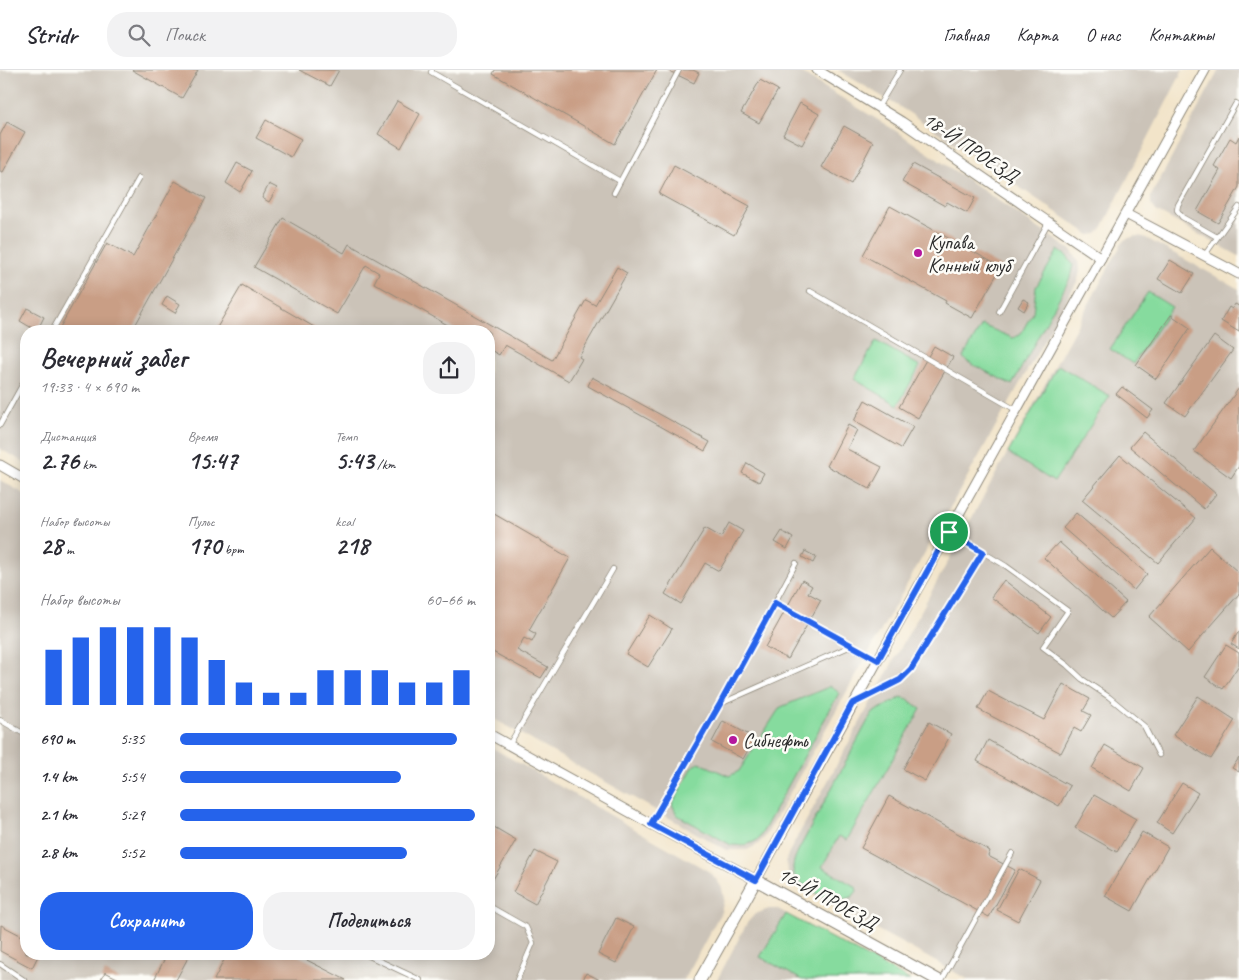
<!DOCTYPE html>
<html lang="ru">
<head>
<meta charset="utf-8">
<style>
	body { margin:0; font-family:Caveat,sans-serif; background:#f2f2f3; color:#2b2b33; height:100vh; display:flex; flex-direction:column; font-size:19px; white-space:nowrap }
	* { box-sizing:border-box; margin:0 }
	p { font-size:16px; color:#7c7c81 }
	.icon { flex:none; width:28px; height:28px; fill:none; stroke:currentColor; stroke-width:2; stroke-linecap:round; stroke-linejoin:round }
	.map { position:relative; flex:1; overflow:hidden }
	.details { position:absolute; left:20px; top:255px; width:475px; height:635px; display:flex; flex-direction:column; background:#fff; border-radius:20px; box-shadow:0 2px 12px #0003 }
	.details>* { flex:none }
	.pin { position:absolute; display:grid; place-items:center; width:42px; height:42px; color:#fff; margin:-21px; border:2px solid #fff; border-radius:50%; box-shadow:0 1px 5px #0007 }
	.round { display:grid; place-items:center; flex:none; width:52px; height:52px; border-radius:20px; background:#f2f2f3 }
	.headline { display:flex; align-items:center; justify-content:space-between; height:85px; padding:0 20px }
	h1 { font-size:28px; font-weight:600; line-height:38px }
	.figures { display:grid; grid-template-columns:repeat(3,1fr); gap:8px; height:85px; padding:5px 20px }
	.figures div { display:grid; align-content:center }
	.figures b { font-size:25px; font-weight:600 }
	.figures small { font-size:14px; font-weight:400 }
	.figures p { font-size:14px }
	.chart { height:140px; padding:10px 20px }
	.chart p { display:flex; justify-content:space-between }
	.chart svg { width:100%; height:90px; margin-top:5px; stroke:#2563eb; stroke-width:6 }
	.button { display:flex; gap:10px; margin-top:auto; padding:10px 20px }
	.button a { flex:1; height:58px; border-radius:20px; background:#2563eb; color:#fff; font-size:20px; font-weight:600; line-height:58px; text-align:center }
	.button a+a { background:#f2f2f3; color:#2b2b33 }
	ul { padding:0 20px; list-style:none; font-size:16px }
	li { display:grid; grid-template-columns:80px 60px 1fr; align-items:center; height:38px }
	li i { height:12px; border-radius:6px; background:#2563eb }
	header { display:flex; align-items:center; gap:30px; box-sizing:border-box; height:70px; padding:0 25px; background:#fff; border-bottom:1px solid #e1e1e2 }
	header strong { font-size:24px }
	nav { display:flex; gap:28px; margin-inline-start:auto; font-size:18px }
	.search { width:350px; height:45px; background:#f2f2f3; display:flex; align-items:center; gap:12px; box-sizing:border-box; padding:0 18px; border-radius:20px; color:#7c7c81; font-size:19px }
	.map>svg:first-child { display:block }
	.industrial { fill:#cbc3b8 }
	.green { fill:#86db9e; stroke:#588364 }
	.building { fill:#c99e85 }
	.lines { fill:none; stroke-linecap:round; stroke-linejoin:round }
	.service-casing { stroke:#8e887a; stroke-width:6 }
	.minor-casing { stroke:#8e887a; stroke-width:11 }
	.tertiary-casing { stroke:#8e887a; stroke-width:13 }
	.service { stroke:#fff; stroke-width:4.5 }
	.minor { stroke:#fff; stroke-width:9 }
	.tertiary { stroke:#fff; stroke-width:11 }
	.route-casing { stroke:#fff; stroke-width:10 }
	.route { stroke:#2563eb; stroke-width:6 }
	.poi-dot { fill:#b5179e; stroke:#fdfcf7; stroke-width:2 }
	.labels { text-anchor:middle; stroke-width:5; stroke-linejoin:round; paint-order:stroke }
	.street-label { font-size:20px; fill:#2b2b2b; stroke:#fdfcf7 }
	.poi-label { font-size:20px; fill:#2b2b2b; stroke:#fdfcf7; text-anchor:start }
</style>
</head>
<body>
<header>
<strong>Stridr</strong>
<div class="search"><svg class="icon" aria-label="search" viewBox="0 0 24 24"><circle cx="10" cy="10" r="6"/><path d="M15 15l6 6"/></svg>Поиск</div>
<nav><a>Главная</a><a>Карта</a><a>О нас</a><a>Контакты</a></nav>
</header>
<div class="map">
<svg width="1239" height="910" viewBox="0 0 1239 910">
	<rect width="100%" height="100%" fill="#fdfcf7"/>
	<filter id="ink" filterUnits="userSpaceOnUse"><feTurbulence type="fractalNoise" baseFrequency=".02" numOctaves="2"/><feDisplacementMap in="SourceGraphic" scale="10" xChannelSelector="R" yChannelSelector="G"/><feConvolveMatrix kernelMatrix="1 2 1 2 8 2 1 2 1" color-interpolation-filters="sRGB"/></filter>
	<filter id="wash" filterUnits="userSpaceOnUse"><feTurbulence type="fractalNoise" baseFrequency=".0096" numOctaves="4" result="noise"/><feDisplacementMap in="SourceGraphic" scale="20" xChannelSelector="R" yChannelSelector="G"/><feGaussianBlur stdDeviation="1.12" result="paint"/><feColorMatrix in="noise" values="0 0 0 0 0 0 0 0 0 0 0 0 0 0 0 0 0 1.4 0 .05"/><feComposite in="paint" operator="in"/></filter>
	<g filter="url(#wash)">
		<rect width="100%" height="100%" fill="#f2e4c9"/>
		<g class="industrial">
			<path d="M0 0H796L896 61 1063 175 1072 181 1079 192 1080 200 1078 210 765 767 757 775 747 780H726L489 646V261H26V393L0 379Z"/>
			<path d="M838 0H1183L1102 158 1097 164 1090 165 908 42Z"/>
			<path d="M1219 0H1239V186L1156 141 1151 134V126Z"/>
			<path d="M1136 166 1144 167 1239 219V910H969L803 819 789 806 786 792 788 784 1121 175 1126 169Z"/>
			<path d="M0 410 26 425V884H489V676L708 801 716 809 722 818 724 829 721 842 684 910H0Z"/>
			<path d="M769 839H778L910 910H717L747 853 755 844Z"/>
		</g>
		<g class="green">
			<path d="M1058 180 1068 187 1073 195 1070 208 1012 315 966 291 963 287 982 255 1013 268 1020 265 1033 242 1036 217Z"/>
			<path d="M1148 222 1172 237 1133 294 1110 279Z"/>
			<path d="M876 271 920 296 898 335 854 309Z"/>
			<path d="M1058 295 1110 326 1054 412 1008 383Z"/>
			<path d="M831 616 839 623 759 769C749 775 742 776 731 775L677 745 672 734 694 695 700 693 729 706 739 701 777 642 781 637Z"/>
			<path d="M902 627 910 631 921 639 847 770 839 766 822 797 856 817 857 821 852 827C846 828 838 832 833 831 823 828 797 813 794 804 791 796 795 788 798 781L872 643Z"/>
			<path d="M786 844 910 910H802L760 887Z"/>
		</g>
		<g id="blocks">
			<g class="building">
				<path d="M132 0H198L182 28Z"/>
				<path d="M299 0H339L330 16Z"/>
				<path d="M495 0H657L615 74 493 4Z"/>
				<path d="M667 0H693L699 3 694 13Z"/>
				<path d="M760 10 778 20 759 53 741 43Z"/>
				<path d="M397 31 420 44 401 78 378 64Z"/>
				<path d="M800 33 819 44 802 75 783 65Z"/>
				<path d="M266 50 301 69 291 87 256 68Z"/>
				<path d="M7 52 25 62 3 102 0 101V65Z"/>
				<path d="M844 56 873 72 851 114 821 97Z"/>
				<path d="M1239 66V117L1218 153 1197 141 1220 100 1214 96 1230 68 1236 72Z"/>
				<path d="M237 93 252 101 240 122 226 113Z"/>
				<path d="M913 94 975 128 967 143 947 132 945 136 902 112Z"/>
				<path d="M674 95 750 136 734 165 659 124Z"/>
				<path d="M175 111 206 128 132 261H58L107 173 133 187Z"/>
				<path d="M269 114 277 118 269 132 262 128Z"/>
				<path d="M890 136 1001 197 972 248 945 233 946 231 863 185Z"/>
				<path d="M283 148 344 183 349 174 552 290 586 230 595 235 617 197 627 203 579 287 582 289 569 311 505 275 499 285 489 279V261H458L374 213 379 203 366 195 337 244 254 197Z"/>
				<path d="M1170 190 1194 204 1182 223 1158 209Z"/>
				<path d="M242 215 321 261H215Z"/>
				<path d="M167 226 180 234 175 243 162 235Z"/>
				<path d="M1023 229 1029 232 1024 241 1018 237Z"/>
				<path d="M1235 234 1239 236V262L1221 251 1229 237 1232 239Z"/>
				<path d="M27 238 44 247 37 261 20 251Z"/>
				<path d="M1171 245 1190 258 1156 309 1136 295Z"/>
				<path d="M1214 266 1233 280 1185 346 1166 333Z"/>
				<path d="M934 276 953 287 918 348 899 337Z"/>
				<path d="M592 307 710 372 705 381 588 316Z"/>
				<path d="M1122 317 1153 340 1147 348 1116 324Z"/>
				<path d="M1239 318V396L1231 408 1194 381Z"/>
				<path d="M865 330 913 357 901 378 854 351Z"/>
				<path d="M848 355 857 360 847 379 882 397 870 419 827 396Z"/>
				<path d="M1143 362 1216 424 1204 439 1130 377Z"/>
				<path d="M1120 385 1196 448 1158 493 1082 430Z"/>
				<path d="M747 393 764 403 759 412 742 403Z"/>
				<path d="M489 441 570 488 529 560 536 564 532 572 524 568 517 580 548 597 541 608 489 580Z"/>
				<path d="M1076 443 1147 504 1134 520 1063 458Z"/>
				<path d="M729 453 743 461 719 501 705 493 681 534 665 524 705 458 721 467Z"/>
				<path d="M782 461 793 468 787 479 775 472Z"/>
				<path d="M1059 472 1126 532 1111 548 1044 488Z"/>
				<path d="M1210 477 1239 503V524L1188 582 1149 547Z"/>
				<path d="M805 481 816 487 813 493 802 487Z"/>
				<path d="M802 510 812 516 808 523 821 530 788 589 765 577Z"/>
				<path d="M1004 510 1051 547 1039 563 991 527Z"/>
				<path d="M650 545 672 559 648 597 626 584Z"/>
				<path d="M1239 561V579L1231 574Z"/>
				<path d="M1226 575 1239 583V595L1223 619 1205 607Z"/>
				<path d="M1063 614 1090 629 1083 641 1091 645 1081 662 1074 658 1061 683 978 639 988 621 1044 650Z"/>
				<path d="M1198 626 1235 650 1211 689 1173 665Z"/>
				<path d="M723 651 755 668 743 689 712 672Z"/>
				<path d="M929 652 951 664 925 711 903 699Z"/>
				<path d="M988 670 1070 716 1059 736 977 691Z"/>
				<path d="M1105 675 1144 698 1131 721 1092 698Z"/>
				<path d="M1239 688V702L1232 698Z"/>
				<path d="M1182 713 1198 723 1172 763 1157 753Z"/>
				<path d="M1094 725 1136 749 1117 782 1075 758Z"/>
				<path d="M889 726 990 781 988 786 1015 800 989 847 861 778Z"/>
				<path d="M494 757 516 770 492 811 489 809V766Z"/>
				<path d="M1142 762 1168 777 1132 841 1105 826Z"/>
				<path d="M535 781 557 792 535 834 513 822Z"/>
				<path d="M1019 799 1040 810 1018 851 997 840Z"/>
				<path d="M616 848 634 857 616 893 598 884Z"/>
				<path d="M1 855 26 868V884H39L32 898 0 881Z"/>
				<path d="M167 884H190L176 910H154Z"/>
				<path d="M227 884H295L346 910H214Z"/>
				<path d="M105 902 121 910H101Z"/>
				<path d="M586 903 600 910H583Z"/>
			</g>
		</g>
	</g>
	<g filter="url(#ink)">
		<use href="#blocks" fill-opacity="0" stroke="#8e887a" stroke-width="1"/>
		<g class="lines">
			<defs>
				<g id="service">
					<path d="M432 0 431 2 620 111"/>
					<path d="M878 37 900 0"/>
					<path d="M614 123 679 0"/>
					<path d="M1217 167 1182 147 1177 140 1178 135 1236 33"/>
					<path d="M1204 186 1239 137"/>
					<path d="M810 221 1016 340"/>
					<path d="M999 242 1049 151"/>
					<path d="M52 261 139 108"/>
					<path d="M0 355 26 308"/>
					<path d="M949 462 1006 496 1068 541 1043 577 1067 595 1082 609 1109 627 1144 656 1159 685"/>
					<path d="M775 533 851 576"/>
					<path d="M721 633 796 493"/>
					<path d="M855 633 900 610 911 599 983 482"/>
					<path d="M0 650 26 665"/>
					<path d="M509 675 613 499"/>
					<path d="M651 754 720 634 851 576 878 590"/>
					<path d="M489 836 526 857 533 873 517 910"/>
					<path d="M365 884 420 910"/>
					<path d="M0 894 24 910"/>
					<path d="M942 910 1012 783"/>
				</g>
				<g id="minor">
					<path d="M817 0 902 52 1101 188"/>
					<path d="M1126 144 1239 204"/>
					<path d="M0 395 26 410"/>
					<path d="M489 664 651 754 756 810 1205 0"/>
				</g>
				<path id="tertiary" d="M700 910 756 810 938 910"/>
			</defs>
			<use href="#service" class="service-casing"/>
			<use href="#minor" class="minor-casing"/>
			<use href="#tertiary" class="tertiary-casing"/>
			<use href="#service" class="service"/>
			<use href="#minor" class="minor"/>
			<use href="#tertiary" class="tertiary"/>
		</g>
	</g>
	<g class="lines" filter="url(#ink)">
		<defs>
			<path id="route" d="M949 462 983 482 911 599 900 610 852 634 756 810 651 754 720 634 775 533 878 590Z"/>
		</defs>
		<use href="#route" class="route-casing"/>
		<use href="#route" class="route"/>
	</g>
	<g class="poi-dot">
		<circle cx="918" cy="183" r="5"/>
		<circle cx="733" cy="670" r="5"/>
	</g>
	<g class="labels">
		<g class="street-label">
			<text transform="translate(971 77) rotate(34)" y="7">18-Й ПРОЕЗД</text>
			<text transform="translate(828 828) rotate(29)" y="7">16-Й ПРОЕЗД</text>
		</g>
		<g class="poi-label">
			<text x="928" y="179">Купава<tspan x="928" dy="23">Конный клуб</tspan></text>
			<text x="743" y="677">Сибнефть</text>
		</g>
	</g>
</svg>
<div class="pin" style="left:949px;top:462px;background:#1e9e55"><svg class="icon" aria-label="arrive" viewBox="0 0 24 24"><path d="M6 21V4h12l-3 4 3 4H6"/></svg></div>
<section class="details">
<div class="headline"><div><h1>Вечерний забег</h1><p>19:33 · 4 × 690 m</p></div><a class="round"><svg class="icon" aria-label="share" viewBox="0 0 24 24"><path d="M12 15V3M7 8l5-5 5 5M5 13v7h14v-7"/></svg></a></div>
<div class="figures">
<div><p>Дистанция</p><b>2.76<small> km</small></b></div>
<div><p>Время</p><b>15:47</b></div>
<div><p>Темп</p><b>5:43<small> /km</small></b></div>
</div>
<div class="figures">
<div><p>Набор высоты</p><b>28<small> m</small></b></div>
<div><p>Пульс</p><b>170<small> bpm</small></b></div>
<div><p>kcal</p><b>218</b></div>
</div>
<div class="chart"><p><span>Набор высоты</span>60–66 m</p>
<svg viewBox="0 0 160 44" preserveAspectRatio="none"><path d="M5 44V17M15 44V11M25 44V6M35 44V6M45 44V6M55 44V11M65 44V22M75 44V33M85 44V38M95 44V38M105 44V27M115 44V27M125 44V27M135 44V33M145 44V33M155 44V27"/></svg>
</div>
<ul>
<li><b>690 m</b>5:35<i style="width:94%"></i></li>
<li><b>1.4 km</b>5:54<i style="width:75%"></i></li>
<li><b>2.1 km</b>5:29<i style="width:100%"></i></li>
<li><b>2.8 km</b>5:52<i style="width:77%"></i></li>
</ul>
<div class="button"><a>Сохранить</a><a>Поделиться</a></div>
</section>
</div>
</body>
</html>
